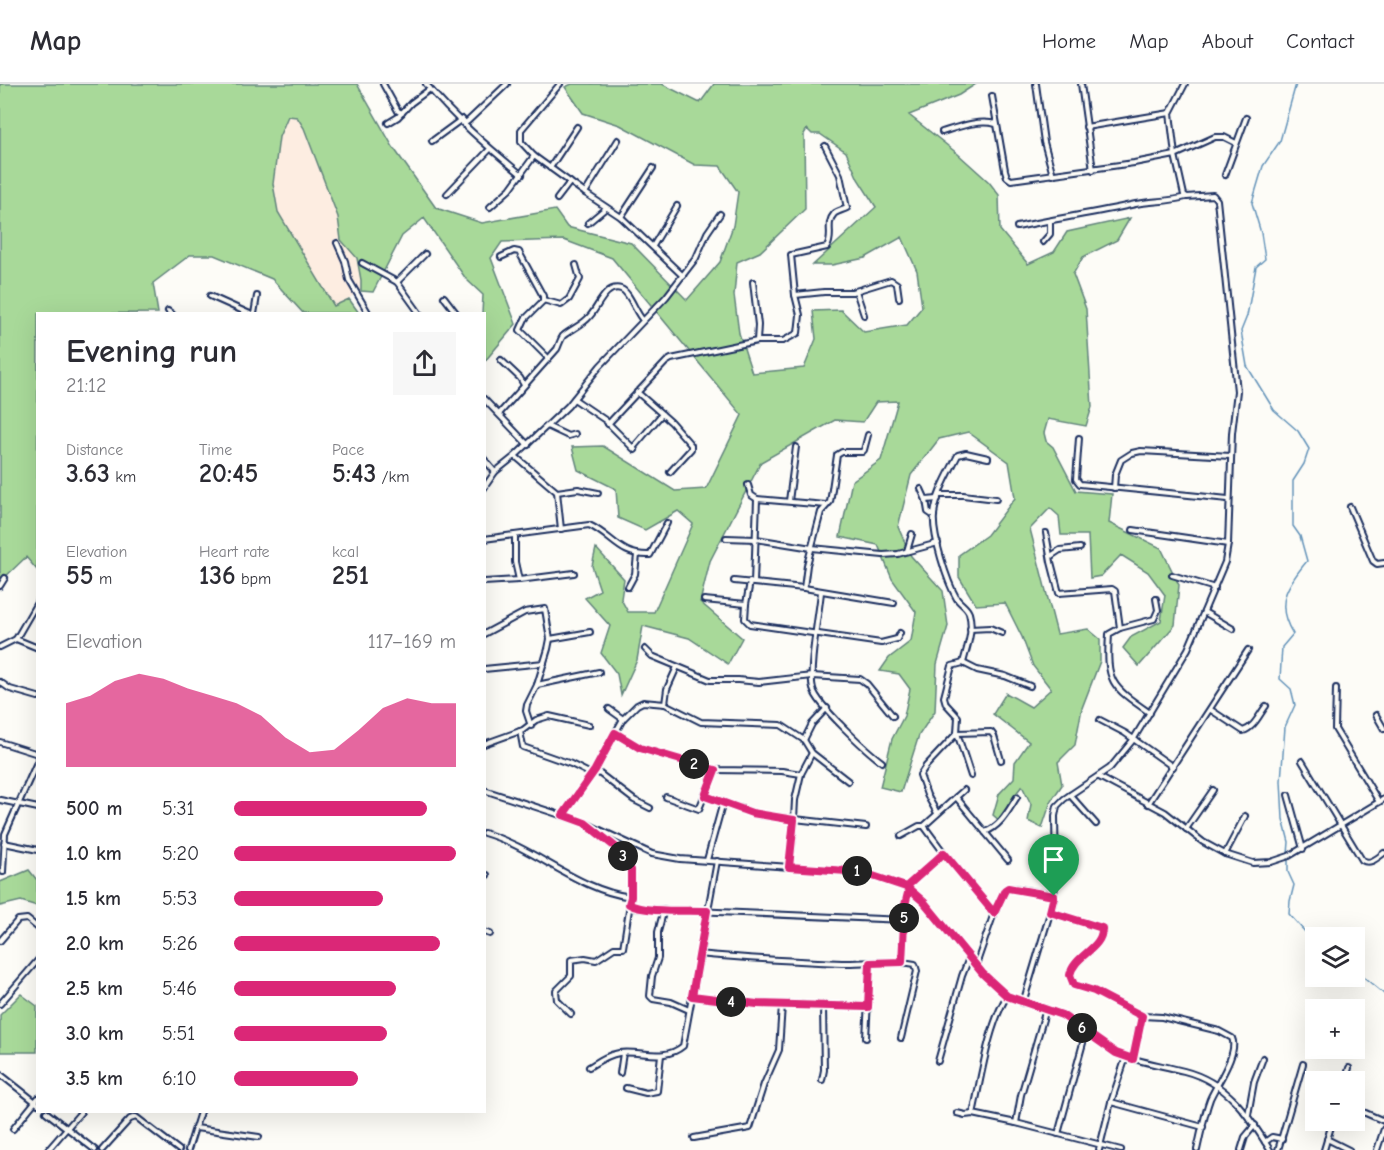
<!DOCTYPE html>
<html lang="en">
<head>
<meta charset="utf-8">
<style>
	body { margin:0; font-family:"Comic Neue",sans-serif; background:#f7f7f7; color:#2b2b33; height:100vh; display:flex; flex-direction:column; font-size:22px; white-space:nowrap }
	* { box-sizing:border-box; margin:0 }
	p { font-size:20px; color:#7c7c81 }
	.icon { flex:none; width:33px; height:33px; fill:none; stroke:currentColor; stroke-width:2; stroke-linecap:round; stroke-linejoin:round }
	.map { position:relative; flex:1; overflow:hidden }
	.side { position:absolute; left:36px; top:228px; width:450px; height:801px; display:flex; flex-direction:column; background:#fff; border-radius:0px; box-shadow:0 6px 24px #0002 }
	.side>* { flex:none }
	.fabs { position:absolute; left:1305px; top:843px; display:grid; gap:12px }
	.fabs a { display:grid; place-items:center; width:60px; height:60px; border-radius:0px; background:#fff; box-shadow:0 6px 24px #0002; font-size:30px }
	.pin { position:absolute; display:grid; place-items:center; width:51px; height:51px; color:#fff; margin:-62px -26px; border-radius:50% 50% 50% 0; rotate:-45deg; box-shadow:0 0 6px #0007 }
	.pin .icon { rotate:45deg }
	.km { position:absolute; width:30px; height:30px; margin:-15px; border-radius:50%; background:#222; color:#fff; font-size:16px; line-height:30px; text-align:center }
	.round { display:grid; place-items:center; flex:none; width:63px; height:63px; border-radius:0px; background:#f7f7f7 }
	.overview { display:flex; align-items:center; justify-content:space-between; height:102px; padding:0 30px }
	h1 { font-size:33px; font-weight:700; line-height:45px }
	.figures { display:grid; grid-template-columns:repeat(3,1fr); gap:9px; height:102px; padding:6px 30px }
	.figures div { display:grid; align-content:center }
	.figures b { font-size:26px; font-weight:700 }
	.figures small { font-size:16px; font-weight:400 }
	.figures p { font-size:16px }
	.chart { height:168px; padding:12px 30px }
	.chart p { display:flex; justify-content:space-between }
	.chart svg { width:100%; height:108px; margin-top:6px; fill:#db2777; opacity:.7 }
	ul { padding:0 30px; list-style:none; font-size:20px }
	li { display:grid; grid-template-columns:96px 72px 1fr; align-items:center; height:45px }
	li i { height:15px; border-radius:8px; background:#db2777 }
	header { display:flex; align-items:center; gap:36px; box-sizing:border-box; height:84px; padding:0 30px; background:#fff; border-bottom:2px solid #e1e1e2 }
	header strong { font-size:28px }
	nav { display:flex; gap:33px; margin-inline-start:auto; font-size:21px }
	.map>svg:first-child { display:block }
	.built { fill:#fdede1 }
	.green { fill:#a8d999; stroke:#62847c; stroke-width:1.5; fill-rule:evenodd }
	.lines { fill:none; stroke-linecap:round; stroke-linejoin:round }
	.stream { stroke:#6493b9; stroke-width:1.5 }
	.minor-casing { stroke:#1b2f5e; stroke-width:8 }
	.minor { stroke:#fdfcf7; stroke-width:4 }
	.route-casing { stroke:#fff; stroke-width:12 }
	.route { stroke:#db2777; stroke-width:8 }
</style>
</head>
<body>
<header>
<strong>Map</strong>
<nav><a>Home</a><a>Map</a><a>About</a><a>Contact</a></nav>
</header>
<div class="map">
<svg width="1384" height="1066" viewBox="0 0 1384 1066">
	<rect width="100%" height="100%" fill="#fdfcf7"/>
	<filter id="ink" filterUnits="userSpaceOnUse"><feTurbulence type="fractalNoise" baseFrequency=".0167" numOctaves="2"/><feDisplacementMap in="SourceGraphic" scale="12" xChannelSelector="R" yChannelSelector="G"/><feConvolveMatrix kernelMatrix="1 2 1 2 8 2 1 2 1" color-interpolation-filters="sRGB"/></filter>
	<g filter="url(#ink)">
		<path class="built" d="M287 32 297 33 304 44 338 133 341 156 357 174 361 196V207L334 223 278 128 273 100 279 53Z"/>
		<g class="green">
			<path d="M0 0H357L393 63 436 124 482 139 555 126 567 143 631 159 687 216 720 178 733 142 738 108 720 82 695 81 620 41 583 29 565 3 572 0H662L700 19 714 0H976L959 11 909 31 958 70 989 98 999 111 1000 146 1028 180 1054 168 1067 148 1130 134 1117 156 1083 173 1073 190 1086 225 1092 323 1086 342 1048 335 1044 349 1046 357 1053 363 1076 407 1112 410 1109 439 1161 464 1179 501 1175 541 1139 582 1123 564 1131 553 1161 537 1165 511 1148 488 1121 471 1101 492 1090 494 1088 451H1061L1059 432 1050 424 1030 445 1057 550 1088 545 1100 555V577L1082 624 1075 661 1058 678 1062 701 1051 717 1042 744 1028 737 1031 720 1022 702 1014 712 1001 738 993 731 999 710 1014 694 1015 678 1029 658 993 630 1006 609 1031 623 1051 605 1033 582 1022 553 1005 519 976 521 959 493V471L987 451 1015 414 1009 378 968 348 939 355 911 391 898 443 911 472 943 507 948 542 937 580 935 627 919 651 901 708 880 703 892 655 904 632 910 605 899 590 880 587 889 574 911 557 916 528 892 495 878 461 840 453 852 397 881 376 898 317 876 318 863 338 835 336 761 378 710 477 700 518 742 554 728 580 689 554 643 542 637 576 621 611 617 590 601 569 610 542 585 514 600 506 592 482 596 464 624 495 621 515 628 528H654L693 440 678 427 645 446 618 434 616 405 578 386 572 363 603 362 675 407 706 405 742 331 612 174 564 156 502 158 491 174 516 240 485 277 484 230 482 229 483 211 466 195 424 134 402 152 373 208 361 207V196L357 174 341 156 338 133 304 44 297 33 288 32 279 53 273 100 278 128 334 222 349 215 359 229H303L272 195 214 171H190L153 199 158 229 38 230 37 486 26 473 2 496 0 494ZM807 45 812 50H820L846 68 858 95 876 123 813 181H832L865 174 902 153 917 187 922 223 907 241 864 248 841 226 813 227 816 255 804 284 752 289 739 249 734 211 737 178 760 168 805 125 804 50Z"/>
			<path d="M29 786 37 796V822L21 817 0 822V798Z"/>
			<path d="M21 910 37 922V968H0V931Z"/>
		</g>
		<g class="lines">
			<g class="stream">
				<path d="M1288 770 1289 758 1283 735 1281 697 1285 643 1295 621 1291 605 1280 595 1282 563 1293 550C1274 520 1287 501 1307 477L1300 452 1293 442V397L1304 380 1309 365 1298 347 1274 326 1247 282 1241 247 1247 232 1256 183 1265 175 1261 149 1252 119 1263 82 1280 57 1296 0"/>
				<path d="M1288 775V788L1294 801 1290 817 1289 830 1316 860"/>
				<path d="M1354 885 1384 910"/>
			</g>
			<defs>
				<g id="minor">
					<path d="M383 0 398 27 402 29"/>
					<path d="M426 0C454 34 488 63 522 91"/>
					<path d="M560 0 521 46V58L534 72 585 109 621 133 683 192"/>
					<path d="M1036 0 1044 58 1053 91"/>
					<path d="M1081 0 1093 86"/>
					<path d="M992 12 1005 86 1007 93 1011 96 1134 79 1175 71 1215 53H1224L1236 59"/>
					<path d="M388 39 398 33 411 19 430 5"/>
					<path d="M1086 43 1170 29"/>
					<path d="M942 48C958 43 979 35 996 40"/>
					<path d="M432 57 462 35 465 39 468 37 507 0"/>
					<path d="M550 84 577 43"/>
					<path d="M1225 91 1246 34"/>
					<path d="M585 109 618 56"/>
					<path d="M447 110 490 65"/>
					<path d="M557 115 570 98"/>
					<path d="M490 123 510 105 534 72"/>
					<path d="M621 133 653 84"/>
					<path d="M588 139 606 124"/>
					<path d="M1017 143C1055 135 1093 129 1131 121 1149 117 1168 118 1186 113"/>
					<path d="M1043 158 1050 150V137"/>
					<path d="M337 159 345 177 349 196 369 230"/>
					<path d="M653 162 677 122"/>
					<path d="M501 173 514 167 519 168 543 212V217L525 235 520 246 548 274"/>
					<path d="M362 179 397 198 420 230"/>
					<path d="M397 198 425 170"/>
					<path d="M753 198 758 241 757 257"/>
					<path d="M856 207 864 231"/>
					<path d="M795 211 824 208H852L891 196 897 200 899 214"/>
					<path d="M210 212 250 230"/>
					<path d="M444 213 457 230"/>
					<path d="M543 216 561 221 569 215 580 195 576 181"/>
					<path d="M168 227 172 230"/>
					<path d="M254 230 257 212"/>
					<path d="M501 276 520 294 524 301"/>
					<path d="M637 308 671 338 691 361V365L670 388"/>
					<path d="M484 315 528 361"/>
					<path d="M574 315 605 336 635 366"/>
					<path d="M499 330 557 265C559 261 560 256 563 252 571 245 583 241 590 232 598 224 605 200 621 205 630 208 636 230 643 236"/>
					<path d="M608 340 666 278 671 275 757 257H783L798 249 800 231 795 211 791 171 827 163C834 152 825 140 834 130 837 127 843 126 847 124L840 91 825 62"/>
					<path d="M547 342 568 352 575 350"/>
					<path d="M1079 354 1076 395 1080 400 1228 415"/>
					<path d="M633 364 662 330"/>
					<path d="M515 372 557 408 561 445"/>
					<path d="M484 375 495 388"/>
					<path d="M748 401 751 411 757 415"/>
					<path d="M484 404 495 388 515 372 568 322 600 282 666 213 696 174 707 149 720 130"/>
					<path d="M1114 404 1115 391 1121 376 1132 369 1141 367 1231 372"/>
					<path d="M921 405 926 416 938 415"/>
					<path d="M557 408 578 405 598 409"/>
					<path d="M940 411H963L996 415"/>
					<path d="M926 416 928 428 934 432"/>
					<path d="M789 417 796 363"/>
					<path d="M1350 423 1373 477 1377 480 1384 479"/>
					<path d="M1133 446 1228 460"/>
					<path d="M1046 449 1051 478 1059 509 1112 505 1115 507 1120 544 1109 550C1106 599 1111 602 1150 629"/>
					<path d="M515 451V478L519 496"/>
					<path d="M726 454 756 455 812 464 883 471 898 470 938 459"/>
					<path d="M484 455 589 441C613 452 619 472 650 471L667 439"/>
					<path d="M907 467 912 450"/>
					<path d="M1051 472 1060 466 1080 464"/>
					<path d="M1172 491 1215 504"/>
					<path d="M734 497 804 504 894 519"/>
					<path d="M484 498 519 496 574 489"/>
					<path d="M750 498 746 520 745 535 750 540 881 559 897 555 900 549"/>
					<path d="M754 499 757 415 826 421"/>
					<path d="M0 502 5 494"/>
					<path d="M628 503 635 490 637 471"/>
					<path d="M804 504 807 481 821 428 830 418 831 412 837 371 842 368H862L864 366 868 351"/>
					<path d="M821 508C819 530 808 586 813 605 818 622 867 667 882 678"/>
					<path d="M704 516 746 520"/>
					<path d="M1204 528 1233 545"/>
					<path d="M1120 544 1154 535 1158 526 1156 515"/>
					<path d="M970 545 990 544 1002 549"/>
					<path d="M484 550 525 528 545 525 550 555 548 565 537 601 527 621 526 627 531 642"/>
					<path d="M16 555 38 517"/>
					<path d="M550 555 590 548"/>
					<path d="M0 563 16 555 38 564"/>
					<path d="M645 565 652 572 710 596H738L759 598 812 592 860 595 867 600 893 632"/>
					<path d="M963 579C967 563 974 546 969 529 967 523 961 520 957 515 947 498 932 451 934 431 936 410 949 389 958 371L966 369 988 374"/>
					<path d="M484 585 544 579"/>
					<path d="M0 598 10 605 38 613"/>
					<path d="M537 601 599 588"/>
					<path d="M1336 604 1335 645 1379 718"/>
					<path d="M665 620 667 605 677 583"/>
					<path d="M609 625 623 635"/>
					<path d="M1211 626 1243 647C1254 644 1259 631 1266 622"/>
					<path d="M1376 631 1384 645"/>
					<path d="M1100 636 1125 649 1173 683"/>
					<path d="M520 647 523 663 571 680 591 690"/>
					<path d="M615 649 640 664 715 686 782 687 801 690"/>
					<path d="M804 656 812 640 827 624"/>
					<path d="M0 658 38 670"/>
					<path d="M484 660 523 646 536 636 549 632 589 641"/>
					<path d="M1302 677 1362 776C1370 781 1377 774 1384 769"/>
					<path d="M595 686 634 716 650 724"/>
					<path d="M971 692 957 649 958 633 946 620 944 613 952 582 963 579 977 586 1005 592 1030 602"/>
					<path d="M1099 693 1165 728 1203 758 1225 770 1253 779 1271 778 1289 772 1384 715"/>
					<path d="M484 706 585 739 652 770 680 775 861 788 906 803 924 818 983 890 1007 912 1062 931 1116 969C1138 978 1161 981 1184 987 1227 998 1248 1030 1270 1066"/>
					<path d="M1070 711 1096 740"/>
					<path d="M1288 711 1303 765"/>
					<path d="M705 712 759 731 866 743"/>
					<path d="M666 713 699 725 715 686"/>
					<path d="M956 713 1008 776"/>
					<path d="M0 716 38 724"/>
					<path d="M1148 720 1248 566"/>
					<path d="M937 729 927 711 920 691 926 682 957 649 991 648 994 652 1001 676"/>
					<path d="M563 731 595 686 623 635 637 621 643 618 665 620 701 638 781 641 804 656 812 669 848 697"/>
					<path d="M924 742 944 769 994 829"/>
					<path d="M1186 745 1213 706"/>
					<path d="M985 748C1001 742 1008 727 1017 713"/>
					<path d="M484 749C536 764 577 806 631 813"/>
					<path d="M901 752 919 742H924L964 706"/>
					<path d="M4 759 38 766"/>
					<path d="M1225 770 1245 732"/>
					<path d="M707 776 723 718"/>
					<path d="M789 783 793 754 795 716 801 690 812 669"/>
					<path d="M3 788 5 750 38 676"/>
					<path d="M484 791H487"/>
					<path d="M906 803 944 769"/>
					<path d="M629 820 635 824 647 825 904 836"/>
					<path d="M664 825 658 848V874L652 892 650 912 653 915 671 918 689 926"/>
					<path d="M1050 828 1102 844C1103 863 1077 872 1070 889L1074 901 1094 907 1142 932 1162 933 1219 947 1232 954C1239 969 1216 1001 1210 1015 1204 1031 1201 1049 1197 1066"/>
					<path d="M484 848 490 850"/>
					<path d="M0 857 18 836 27 835 38 844"/>
					<path d="M699 870C747 875 794 877 842 879 866 879 891 876 915 880L917 887 901 954"/>
					<path d="M902 878 905 821 909 805"/>
					<path d="M976 881 994 829 1006 805 1014 804 1054 811"/>
					<path d="M692 912 742 919 868 923"/>
					<path d="M1023 919 1053 819 1056 791 1055 732 1057 722 1064 715 1110 684 1133 656 1188 565 1225 478 1228 460 1232 349 1237 307 1217 116 1213 111 1187 113 1184 111 1175 71 1170 29 1185 0"/>
					<path d="M0 920 38 876"/>
					<path d="M571 930 557 916 556 907 571 892V876L585 874 596 876 614 864H623L631 813V786L618 765 590 743"/>
					<path d="M866 954 870 879"/>
					<path d="M1126 973 1111 1018 1203 1043"/>
					<path d="M1133 975 1142 932"/>
					<path d="M938 977 962 892 969 874"/>
					<path d="M589 983C599 977 607 971 619 969 641 966 664 978 683 962L717 777"/>
					<path d="M620 989 623 969"/>
					<path d="M0 990 38 1020"/>
					<path d="M822 996 824 986 823 922"/>
					<path d="M1345 998 1349 984"/>
					<path d="M626 1004 646 1009 657 1007 661 971"/>
					<path d="M1354 1024 1384 1037"/>
					<path d="M46 1028 95 1066"/>
					<path d="M957 1029 965 1031 973 1030 1016 1039 1121 1066"/>
					<path d="M973 1030C981 995 988 942 1007 912"/>
					<path d="M1248 1031 1254 998 1263 974"/>
					<path d="M1016 1039 1021 1011 1046 925"/>
					<path d="M196 1044 259 1053"/>
					<path d="M13 1045 38 1014"/>
					<path d="M1058 1050 1086 948"/>
					<path d="M694 1054 750 1044 764 1000 779 966 782 921"/>
					<path d="M1327 1055 1349 1066"/>
					<path d="M1265 1058 1272 1053 1282 1055"/>
					<path d="M48 1066 81 1028"/>
					<path d="M102 1066 130 1035 136 1033 179 1066"/>
					<path d="M188 1066 200 1028"/>
					<path d="M1099 1066 1111 1018"/>
					<path d="M1241 1066 1245 1053 1255 1041"/>
					<path d="M1278 1066 1303 980"/>
					<path d="M1324 1066 1333 1036"/>
					<path d="M1377 1066 1384 1045"/>
				</g>
			</defs>
			<use href="#minor" class="minor-casing"/>
			<use href="#minor" class="minor"/>
		</g>
	</g>
	<g class="lines" filter="url(#ink)">
		<defs>
			<path id="route" d="M615 649 640 664 715 686 705 712 752 729 794 736 789 783 861 788 906 803 944 769 994 829 1005 806 1008 804 1054 812 1050 828 1102 844C1103 865 1074 871 1070 891L1074 901 1094 907 1142 932 1133 975 1116 969 1062 931 1007 912 983 890 924 818 909 805 905 821 902 878 870 879 868 923 757 920 692 912 707 827C689 826 643 829 629 820L631 813V786L618 765 585 739 563 731 595 686Z"/>
		</defs>
		<use href="#route" class="route-casing"/>
		<use href="#route" class="route"/>
	</g>
</svg>
<div class="fabs">
<a><svg class="icon" aria-label="layers" viewBox="0 0 24 24"><path d="M12 4l9 5-9 5-9-5zM3 14l9 5 9-5"/></svg></a>
<a>+</a>
<a>−</a>
</div>
<div class="pin" style="left:1054px;top:812px;background:#1e9e55"><svg class="icon" aria-label="arrive" viewBox="0 0 24 24"><path d="M6 21V4h12l-3 4 3 4H6"/></svg></div>
<b class="km" style="left:857px;top:787px">1</b>
<b class="km" style="left:694px;top:680px">2</b>
<b class="km" style="left:623px;top:772px">3</b>
<b class="km" style="left:731px;top:918px">4</b>
<b class="km" style="left:904px;top:834px">5</b>
<b class="km" style="left:1082px;top:944px">6</b>
<section class="side">
<div class="overview"><div><h1>Evening run</h1><p>21:12</p></div><a class="round"><svg class="icon" aria-label="share" viewBox="0 0 24 24"><path d="M12 15V3M7 8l5-5 5 5M5 13v7h14v-7"/></svg></a></div>
<div class="figures">
<div><p>Distance</p><b>3.63<small> km</small></b></div>
<div><p>Time</p><b>20:45</b></div>
<div><p>Pace</p><b>5:43<small> /km</small></b></div>
</div>
<div class="figures">
<div><p>Elevation</p><b>55<small> m</small></b></div>
<div><p>Heart rate</p><b>136<small> bpm</small></b></div>
<div><p>kcal</p><b>251</b></div>
</div>
<div class="chart"><p><span>Elevation</span>117–169 m</p>
<svg viewBox="0 0 160 44" preserveAspectRatio="none"><path d="M0 44V18L10 15L20 9L30 6L40 8L50 12L60 15L70 18L80 23L90 32L100 38L110 37L120 29L130 20L140 16L150 18L160 18V44z"/></svg>
</div>
<ul>
<li><b>500 m</b>5:31<i style="width:87%"></i></li>
<li><b>1.0 km</b>5:20<i style="width:100%"></i></li>
<li><b>1.5 km</b>5:53<i style="width:67%"></i></li>
<li><b>2.0 km</b>5:26<i style="width:93%"></i></li>
<li><b>2.5 km</b>5:46<i style="width:73%"></i></li>
<li><b>3.0 km</b>5:51<i style="width:69%"></i></li>
<li><b>3.5 km</b>6:10<i style="width:56%"></i></li>
</ul>
</section>
</div>
</body>
</html>
